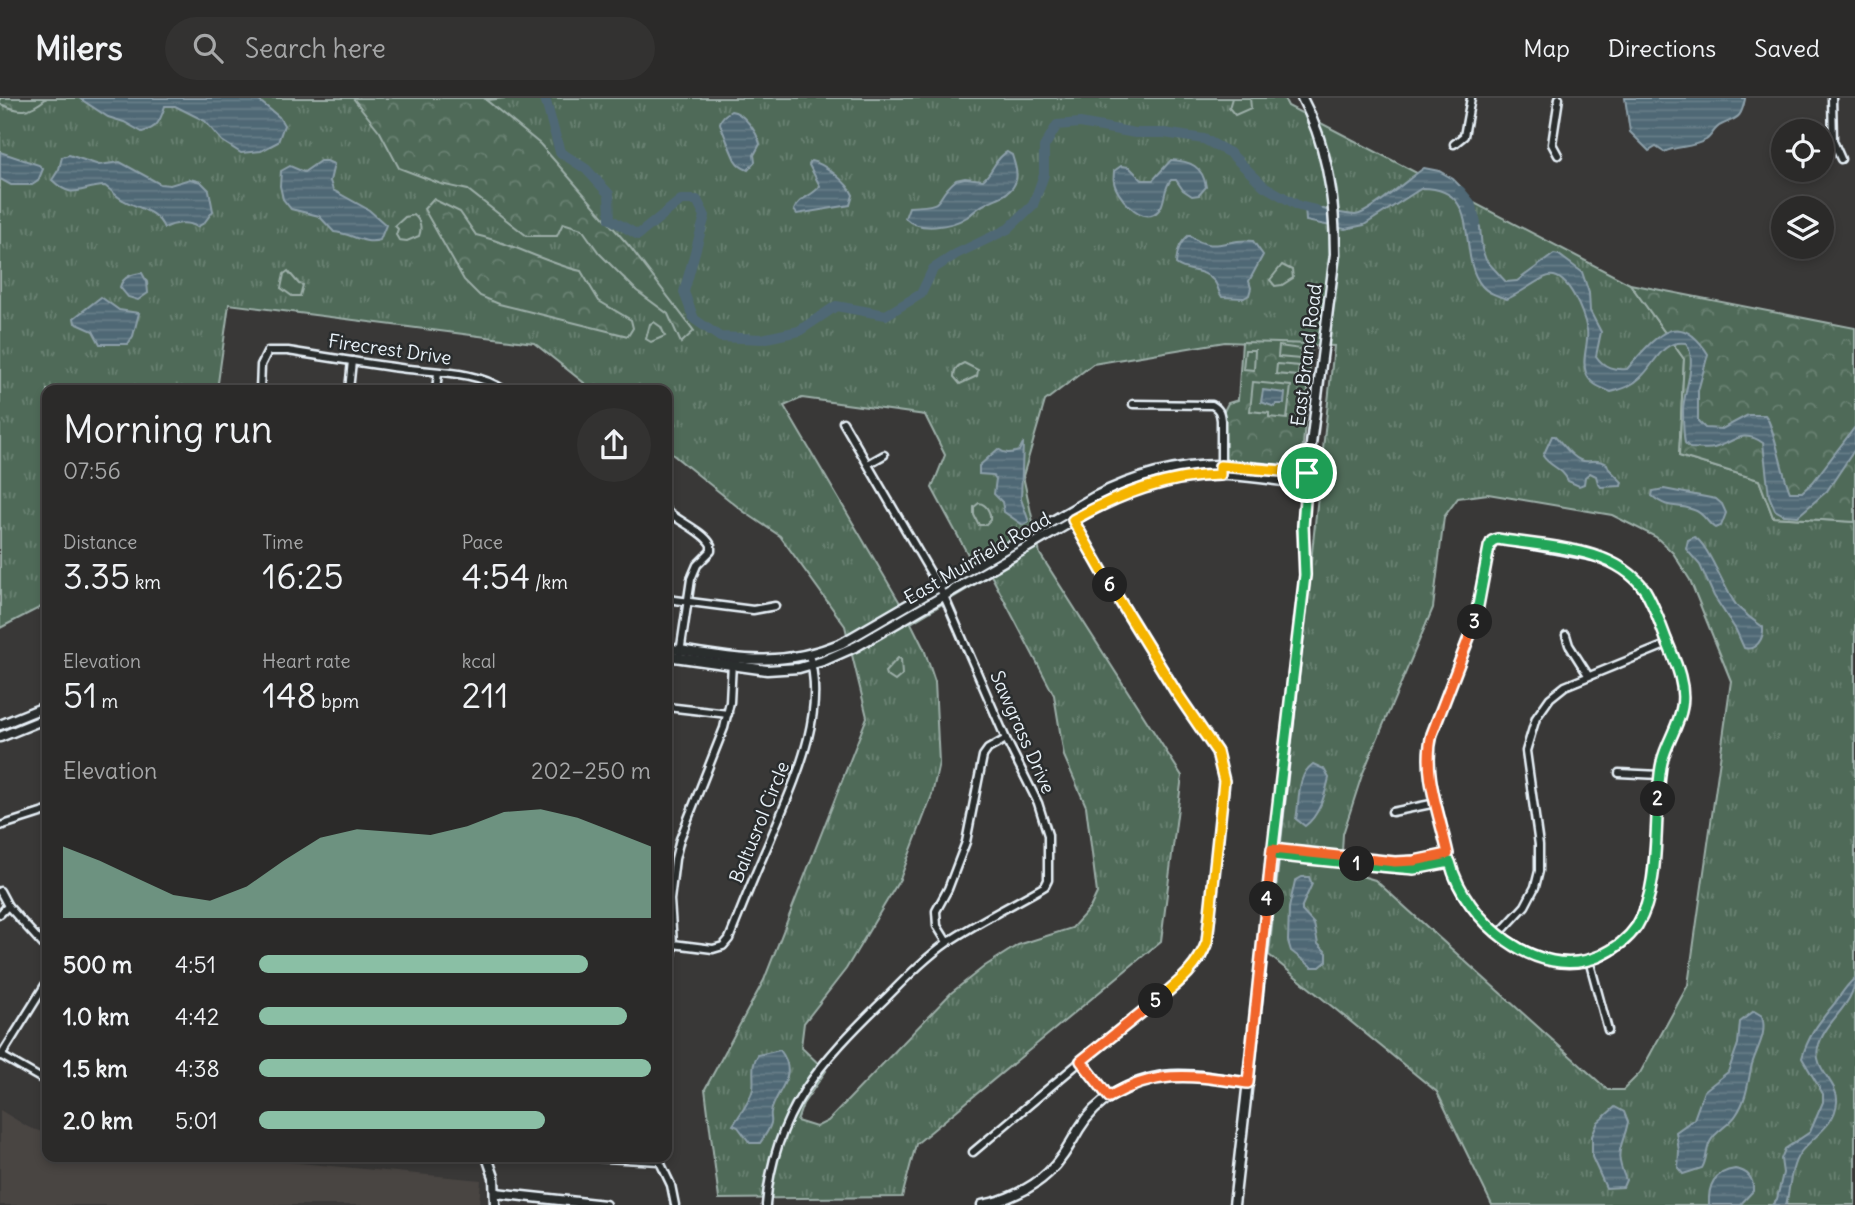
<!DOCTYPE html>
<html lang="en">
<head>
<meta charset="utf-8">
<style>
	body { margin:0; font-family:Delius,sans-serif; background:#333231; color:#f1f3f6; height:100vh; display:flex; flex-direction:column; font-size:26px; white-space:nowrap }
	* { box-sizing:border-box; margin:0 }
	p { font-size:23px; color:#a6a7a8 }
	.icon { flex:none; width:38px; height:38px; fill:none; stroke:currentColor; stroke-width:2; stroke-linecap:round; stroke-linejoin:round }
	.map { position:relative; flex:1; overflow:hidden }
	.details { position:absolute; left:42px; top:287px; width:630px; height:777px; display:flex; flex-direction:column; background:#2b2a29; border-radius:14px; box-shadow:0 4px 10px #0003,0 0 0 2px #474646 }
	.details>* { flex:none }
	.fabs { position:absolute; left:1771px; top:21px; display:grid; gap:14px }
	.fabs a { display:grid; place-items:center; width:63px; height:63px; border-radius:50%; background:#2b2a29; box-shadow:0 4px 10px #0003,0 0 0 2px #474646; font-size:35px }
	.pin { position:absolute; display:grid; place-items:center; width:60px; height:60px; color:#fff; margin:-30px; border:4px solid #fff; border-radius:50%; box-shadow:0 2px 7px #0007 }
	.km { position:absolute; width:35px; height:35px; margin:-18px; border-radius:50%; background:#222; color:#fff; font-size:19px; line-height:35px; text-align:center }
	.round { display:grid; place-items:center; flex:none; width:74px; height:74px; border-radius:37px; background:#333231 }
	.head { display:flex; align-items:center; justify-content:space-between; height:119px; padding:0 21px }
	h1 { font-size:38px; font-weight:600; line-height:52px }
	.stats { display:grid; grid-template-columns:repeat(3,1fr); gap:10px; height:119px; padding:7px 21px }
	.stats div { display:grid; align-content:center }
	.stats b { font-size:35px; font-weight:600 }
	.stats small { font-size:19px; font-weight:400 }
	.stats p { font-size:19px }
	.chart { height:196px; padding:14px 21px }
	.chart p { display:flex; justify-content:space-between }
	.chart svg { width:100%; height:126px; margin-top:7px; fill:#8abfa5; opacity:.7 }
	ul { padding:0 21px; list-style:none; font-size:23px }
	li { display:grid; grid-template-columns:112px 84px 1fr; align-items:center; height:52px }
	li i { height:18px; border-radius:9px; background:#8abfa5 }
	header { display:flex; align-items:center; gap:42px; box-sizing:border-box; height:98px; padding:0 35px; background:#2b2a29; border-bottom:2px solid #474646 }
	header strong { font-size:33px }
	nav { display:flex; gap:38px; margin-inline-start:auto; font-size:24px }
	.search { width:490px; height:63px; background:#333231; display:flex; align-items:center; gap:18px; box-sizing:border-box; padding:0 24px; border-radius:38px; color:#a6a7a8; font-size:26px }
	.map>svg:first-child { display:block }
	.built { fill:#4a4542 }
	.grass { fill:url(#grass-tufts); stroke:#9caea8; stroke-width:2; fill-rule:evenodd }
	.forest { fill:url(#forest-crowns); stroke:#9caea8; stroke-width:2 }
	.pitch { fill:#506b59; stroke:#9caea8; stroke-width:2 }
	.water { fill:url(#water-rules); stroke:#8c9fa9; stroke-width:2 }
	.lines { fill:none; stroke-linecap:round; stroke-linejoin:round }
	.river { stroke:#4f6874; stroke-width:10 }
	.street-casing { stroke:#e8f1f8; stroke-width:11 }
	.secondary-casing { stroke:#e8f1f8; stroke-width:13 }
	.street { stroke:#2a2d2e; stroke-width:6 }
	.secondary { stroke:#2a2d2e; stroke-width:8 }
	.split-1-casing { stroke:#fff; stroke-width:14 }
	.split-2-casing { stroke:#fff; stroke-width:14 }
	.split-3-casing { stroke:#fff; stroke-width:14 }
	.split-4-casing { stroke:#fff; stroke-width:14 }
	.split-5-casing { stroke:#fff; stroke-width:14 }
	.split-6-casing { stroke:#fff; stroke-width:14 }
	.split-7-casing { stroke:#fff; stroke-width:14 }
	.split-1 { stroke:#22a559; stroke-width:9 }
	.split-2 { stroke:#22a559; stroke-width:9 }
	.split-3 { stroke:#22a559; stroke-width:9 }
	.split-4 { stroke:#f0652b; stroke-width:9 }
	.split-5 { stroke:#f0652b; stroke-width:9 }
	.split-6 { stroke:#f5b400; stroke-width:9 }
	.split-7 { stroke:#f5b400; stroke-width:9 }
	.labels { text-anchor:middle; stroke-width:5; stroke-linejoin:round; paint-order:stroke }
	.street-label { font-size:19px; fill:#e8f1f8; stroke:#2a2d2e }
</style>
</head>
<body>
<header>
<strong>Milers</strong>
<div class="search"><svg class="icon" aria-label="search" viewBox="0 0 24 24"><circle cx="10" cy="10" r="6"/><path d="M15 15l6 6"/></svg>Search here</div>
<nav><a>Map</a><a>Directions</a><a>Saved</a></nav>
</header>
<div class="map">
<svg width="1855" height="1107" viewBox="0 0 1855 1107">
	<defs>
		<pattern id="grass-tufts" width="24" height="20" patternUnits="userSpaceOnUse" patternTransform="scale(1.75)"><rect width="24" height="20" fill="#506b59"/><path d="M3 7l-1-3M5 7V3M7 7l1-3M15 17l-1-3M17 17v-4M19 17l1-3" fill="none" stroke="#698172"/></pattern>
		<pattern id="forest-crowns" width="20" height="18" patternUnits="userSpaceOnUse" patternTransform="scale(1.75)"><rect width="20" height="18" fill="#506b59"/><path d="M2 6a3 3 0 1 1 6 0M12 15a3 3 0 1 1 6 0" fill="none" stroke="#698172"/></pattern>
		<pattern id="water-rules" width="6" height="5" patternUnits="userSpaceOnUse" patternTransform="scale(1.75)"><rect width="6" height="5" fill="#4f6874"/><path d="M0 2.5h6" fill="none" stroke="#687e89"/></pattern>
	</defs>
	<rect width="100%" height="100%" fill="#393837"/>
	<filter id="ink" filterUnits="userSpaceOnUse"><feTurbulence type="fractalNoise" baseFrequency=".0143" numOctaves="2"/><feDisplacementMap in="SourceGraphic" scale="14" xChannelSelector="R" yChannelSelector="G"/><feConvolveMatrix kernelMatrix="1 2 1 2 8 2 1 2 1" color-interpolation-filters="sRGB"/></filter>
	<g filter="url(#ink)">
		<path class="built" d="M0 1012 28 1029 47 1036V1059H236L481 1082 479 1107H0Z"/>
		<path class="grass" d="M0 0H1284L1288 8 1630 186 1684 261 1679 358 1759 382 1773 419 1855 424V1107H1492L1437 994 1269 857 1334 248 1225 244 1093 266 1045 303 1023 378 1040 456 1182 678 1161 843 916 1046 902 1099 719 1101 705 991 764 882 867 619 845 528 780 438 743 413 667 352V292H593L534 245 229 206 217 292H47V506L0 530ZM802 300 925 317 945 357 932 390 972 464 900 505 784 308ZM1488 396 1612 417 1656 439 1673 455 1690 482 1731 583 1688 887 1640 975 1623 992H1608L1375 782 1341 772 1343 736 1362 677 1433 510 1444 419 1458 400ZM991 477 1054 597 1064 658 1086 708 1097 795 1090 810 1072 830 1018 847 985 868 951 895 828 1023 816 1029 797 1023 803 1006 826 973 801 949 804 925 846 871 900 781 932 697 939 665 935 584 924 551 911 525Z"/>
		<g class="forest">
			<path d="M0 0H47C28 15 22 15 0 6Z"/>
			<path d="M353 0H506L486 2 540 46 630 149 694 233 681 245 668 216 637 193 599 155 582 131 563 125 557 138H527L468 92 441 86 399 70 380 34Z"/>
			<path d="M433 101 460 114 476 137C512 145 545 165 581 173L599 203 631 222 633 230 628 238 499 206 480 198 464 182 424 111Z"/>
			<path d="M1630 186 1855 230V424L1773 419 1759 382 1679 358 1684 261Z"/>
			<path d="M1242 244 1312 246 1301 370 1225 362 1224 313 1228 305 1238 302Z"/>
		</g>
		<g class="pitch">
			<path d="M1232 0H1250L1251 10 1235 17 1229 10Z"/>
			<path d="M414 117C421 123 422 130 419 138L407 143 399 142 396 137 398 131 395 128 405 119Z"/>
			<path d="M1282 167 1292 172 1293 180 1282 187 1275 188 1270 182Z"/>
			<path d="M288 173 299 186 303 187 300 198H292L281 190 284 176Z"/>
			<path d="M654 224 661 229 665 238 651 244 646 241 650 226Z"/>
			<path d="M1279 248 1301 251 1300 261 1278 259Z"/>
			<path d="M1245 252H1255L1254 272 1243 271Z"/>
			<path d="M964 265 978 272 977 278 960 286 954 279C954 271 957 268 964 265Z"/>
			<path d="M1277 266 1299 268 1298 278 1276 276Z"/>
			<path d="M1253 284 1291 288 1287 321 1269 319V315L1250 313Z"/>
			<path d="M979 405C986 406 991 414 990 422L985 427H979L974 417V409Z"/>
			<path d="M898 560 901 561 902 577 895 583 886 577 885 574Z"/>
		</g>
		<g class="water">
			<path d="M79 0H256L279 19 284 27 278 44 261 53 241 55 222 43 205 23 175 8H165C160 23 158 30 142 34L124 24 108 19Z"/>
			<path d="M1625 0H1745V1C1741 21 1738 19 1721 27 1714 30 1712 38 1706 42 1692 50 1676 48 1664 54L1656 49 1649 53 1630 34Z"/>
			<path d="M731 13C743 14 757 34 760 46L754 57 755 64 748 72C742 70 738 67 735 62 733 58 720 27 720 25 721 19 726 16 731 13Z"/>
			<path d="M0 54 39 67 43 71 38 83 32 87H11L0 81Z"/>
			<path d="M1007 54 1012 57C1015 67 1020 79 1013 89 1007 98 995 100 985 106 978 109 973 115 967 119 951 129 919 134 905 120L909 109C951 107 930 104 956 82L965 80 983 82C993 74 995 60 1007 54Z"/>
			<path d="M69 57 99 67 120 64 160 86 170 87 190 81 201 84 209 92 213 113 204 125 197 129C188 123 174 125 164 130 156 112 139 111 123 102 117 99 111 92 105 88 78 89 74 103 52 82L59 71 62 59Z"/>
			<path d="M1171 62C1190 63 1203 68 1206 89L1199 97 1192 98 1183 92 1176 82H1171C1162 91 1167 109 1154 116 1139 124 1116 97 1114 84 1113 80 1114 76 1114 73L1121 68 1129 69 1142 82H1153Z"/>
			<path d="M320 63H327L334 66 330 83 333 92 369 112 386 127 380 142C363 147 351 135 334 134L319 118 291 111 283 101 280 88 281 73 290 68 304 74Z"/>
			<path d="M811 63C824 65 848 85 853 97L850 107 797 116 794 112C799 99 812 99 820 88L809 67Z"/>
			<path d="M1424 70 1439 73 1453 81 1462 90 1480 129 1482 151 1486 162 1506 184 1517 183 1554 156 1559 157 1582 174 1589 195 1590 213 1601 234 1596 258C1604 270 1614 272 1627 271 1653 242 1677 207 1708 256L1698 293V323L1705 330 1722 331 1748 317H1765C1774 327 1782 376 1790 394H1802L1813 384 1855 329V351L1827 393 1798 418 1784 417 1775 412 1769 398 1763 345C1742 330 1733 345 1714 350 1707 352 1698 350 1690 350L1685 345C1683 334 1683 322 1683 311 1684 293 1698 261 1686 245 1661 242 1656 265 1641 279 1632 288 1622 291 1611 294 1602 290 1589 286 1586 275 1581 261 1589 246 1587 232 1584 217 1569 175 1549 178 1543 178 1518 197 1507 201 1498 198 1488 195 1482 188 1455 156 1485 90 1422 90L1364 127 1345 131 1306 123 1305 107C1321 110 1339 116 1355 117 1368 117 1409 80 1424 70Z"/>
			<path d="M1189 137C1214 157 1227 139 1253 143L1263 157 1249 183 1251 190 1249 197 1244 200 1222 199C1218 194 1218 187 1214 183 1204 170 1187 175 1176 166 1177 154 1179 145 1189 137Z"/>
			<path d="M142 175 147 184 148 195 138 202 128 199 120 189C123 178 133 176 142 175Z"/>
			<path d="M101 199 119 212 139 215 133 238 128 246H100L93 233 75 225 74 220Z"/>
			<path d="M1263 292 1285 295 1284 306H1276L1275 309 1261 304Z"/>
			<path d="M1552 338H1555C1563 346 1570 358 1580 362 1590 366 1594 359 1607 366L1609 371 1622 384 1621 388 1601 389 1598 385 1596 378 1590 375 1585 379 1584 386 1579 388 1568 383C1563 370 1550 369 1543 358Z"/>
			<path d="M1023 345 1021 401 1029 424 1023 427 1004 414 1002 404 994 396 996 381 993 377 979 376V368L998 351C1005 356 1010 356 1019 353Z"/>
			<path d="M1664 391 1716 401 1722 406 1726 415 1721 428 1715 430C1707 425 1704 415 1694 412 1675 404 1672 414 1652 398L1653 393Z"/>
			<path d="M1694 439C1707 443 1725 494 1737 508 1745 516 1754 523 1763 529 1764 541 1756 553 1744 550L1736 532 1714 498 1700 467 1686 451 1688 442Z"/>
			<path d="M1313 666 1324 671 1329 680C1325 697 1319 718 1305 728L1296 721C1300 703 1296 678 1313 666Z"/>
			<path d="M1302 779H1309L1312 786 1302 808V813L1314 826 1318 846 1327 855V863L1320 869H1312L1291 853 1288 843 1289 810 1295 783Z"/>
			<path d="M1855 880C1855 907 1824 923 1818 950 1813 971 1839 985 1837 1004 1835 1028 1813 1038 1800 1055 1790 1069 1790 1091 1786 1107H1772L1777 1101 1783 1075 1781 1061 1785 1051 1810 1034 1823 1004V996L1802 960C1808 939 1817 927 1830 911 1839 901 1844 889 1855 880Z"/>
			<path d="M1754 913 1762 918C1768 938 1755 952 1751 970 1748 986 1746 1003 1736 1017 1730 1027 1715 1033 1710 1044 1706 1052 1707 1062 1702 1070L1683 1076 1678 1070 1679 1053 1676 1034 1694 1021 1704 993 1728 974 1738 946 1740 924Z"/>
			<path d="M780 952C800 978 776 991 771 1014 770 1018 772 1022 771 1025 769 1033 764 1039 760 1045H750L738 1029 733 1027C740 1016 750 1004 753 991 755 979 750 967 758 957Z"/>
			<path d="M1615 1009 1624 1014 1628 1024C1622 1052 1613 1052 1626 1082L1623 1089 1606 1090 1592 1059V1038L1598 1024Z"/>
			<path d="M1735 1071C1748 1073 1754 1080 1753 1093L1740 1107H1709C1708 1087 1714 1074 1735 1071Z"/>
		</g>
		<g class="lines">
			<g class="river">
				<path d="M545 0 560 54 586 71 609 96 610 121 638 137 681 102H697L705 118 684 194 694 221 720 239 762 241 799 233 836 208 886 217 921 196 933 171 956 156 1008 131 1033 107 1044 77V49L1057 27 1080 25 1135 35H1164L1204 41 1230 55 1264 88 1299 108 1316 112"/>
				<path d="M1460 93 1470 105 1476 124"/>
			</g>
			<defs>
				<g id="street">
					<path d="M1832 0 1833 43 1841 61"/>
					<path d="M1454 46 1464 38 1471 0"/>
					<path d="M1558 57 1552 46 1559 0"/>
					<path d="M260 292 261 267 268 253H288C326 259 363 265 400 270 436 275 474 272 504 292"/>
					<path d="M349 292 352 263"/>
					<path d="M436 292 438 275"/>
					<path d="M1133 306 1212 307C1219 311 1220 314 1221 322V368"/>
					<path d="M868 366 884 357"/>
					<path d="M667 413C680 424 704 434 711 447V453L697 467 691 481 680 555"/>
					<path d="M1497 441 1606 461 1622 470 1639 485 1652 505 1679 574 1683 600 1679 621 1662 664 1651 788C1627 899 1517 876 1465 800 1449 777 1446 746 1440 719 1433 691 1424 664 1432 636L1473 528 1489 449 1492 443Z"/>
					<path d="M667 501 753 512 775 508"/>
					<path d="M1566 537 1569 547 1588 577"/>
					<path d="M667 609 728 616"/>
					<path d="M1619 675 1660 677"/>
					<path d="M1392 714 1436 705"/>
					<path d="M0 728 47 713"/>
					<path d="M1272 751 1395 764 1414 763 1448 756"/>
					<path d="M1272 757 1401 771 1427 769 1450 764"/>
					<path d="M0 793 8 808 47 851"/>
					<path d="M0 816 8 808"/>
					<path d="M1500 835 1525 808 1535 789 1539 773V747L1526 653 1536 620 1550 600 1565 588 1668 546"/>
					<path d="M947 844 937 828 936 813 948 791 966 744 983 658 988 651 1006 641"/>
					<path d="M673 846 713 851 723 848 729 841C742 809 754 778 768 747 791 690 828 619 809 557"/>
					<path d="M1589 862 1608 932"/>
					<path d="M667 898 673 846 670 802 675 761 680 741 724 630 730 604 732 564"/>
					<path d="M0 957 47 984"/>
					<path d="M1 958 47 884"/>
					<path d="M1081 963 1109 999"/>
					<path d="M973 1054 1081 963 1179 884 1201 861 1207 844 1224 683 1217 654 1176 594 1100 471 1073 421"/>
					<path d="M588 1059 659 1063"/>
					<path d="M658 1060 671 1087 675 1107"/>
					<path d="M766 1107C774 1014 821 963 885 901 905 881 925 860 948 844 979 823 1013 807 1045 788L1048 782V737L1038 705 1006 641 944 498 843 324"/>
				</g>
				<g id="secondary">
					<path d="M667 550C733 560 778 572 842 545L1094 399C1133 379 1176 367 1220 367 1249 368 1279 373 1307 375"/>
					<path d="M667 558 767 572 799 570 823 563 857 548 1097 409C1130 392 1165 379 1202 377 1236 375 1272 382 1306 386"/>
					<path d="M0 627 47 608"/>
					<path d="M0 639 47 620"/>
					<path d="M487 1059 494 1079 495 1107"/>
					<path d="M496 1095 605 1107"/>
					<path d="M982 1107C1005 1103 1031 1091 1048 1075 1062 1062 1070 1046 1079 1031 1096 1002 1130 983 1163 978 1190 974 1221 982 1248 985"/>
					<path d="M1234 1107 1305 477 1303 428 1306 386 1335 156C1335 102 1328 48 1302 0"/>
				</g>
			</defs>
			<use href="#street" class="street-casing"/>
			<use href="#secondary" class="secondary-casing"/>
			<use href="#street" class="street"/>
			<use href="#secondary" class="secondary"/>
		</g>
	</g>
	<g class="lines" filter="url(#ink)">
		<defs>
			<path id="split-1" d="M1307 375 1303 428 1305 477 1272 757 1357 766"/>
			<path id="split-2" d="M1357 766 1414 771 1450 764C1465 822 1537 885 1600 858 1615 851 1628 841 1637 828 1658 794 1655 740 1658 701"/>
			<path id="split-3" d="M1475 524 1489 449 1492 443 1497 441C1545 449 1615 448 1645 492 1654 507 1660 525 1666 541 1675 563 1686 585 1682 609 1679 628 1666 645 1662 664 1659 676 1659 689 1658 701"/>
			<path id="split-4" d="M1267 801 1272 751 1395 764 1414 763 1448 756C1440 717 1422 675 1432 636L1475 524"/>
			<path id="split-5" d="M1156 903 1081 963 1109 999C1160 970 1194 978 1248 985L1267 801"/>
			<path id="split-6" d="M1110 487 1176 594 1217 654 1224 683 1207 844C1197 871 1178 885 1156 903"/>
			<path id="split-7" d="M1110 487 1073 422C1120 396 1166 378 1220 377V368L1307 375"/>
		</defs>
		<use href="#split-1" class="split-1-casing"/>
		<use href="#split-2" class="split-2-casing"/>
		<use href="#split-3" class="split-3-casing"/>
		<use href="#split-4" class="split-4-casing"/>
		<use href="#split-5" class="split-5-casing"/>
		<use href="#split-6" class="split-6-casing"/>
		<use href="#split-7" class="split-7-casing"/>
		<use href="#split-1" class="split-1"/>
		<use href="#split-2" class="split-2"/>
		<use href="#split-3" class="split-3"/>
		<use href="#split-4" class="split-4"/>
		<use href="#split-5" class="split-5"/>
		<use href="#split-6" class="split-6"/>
		<use href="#split-7" class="split-7"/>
	</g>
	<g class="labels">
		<g class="street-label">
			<text transform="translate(390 251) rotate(8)" y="7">Firecrest Drive</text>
			<text transform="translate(1306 257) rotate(-83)" y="7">East Brand Road</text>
			<text transform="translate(977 460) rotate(-30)" y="7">East Muirfield Road</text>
			<text transform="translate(1023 634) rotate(66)" y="7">Sawgrass Drive</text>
			<text transform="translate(759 724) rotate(-68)" y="7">Baltusrol Circle</text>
		</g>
	</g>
</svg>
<div class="fabs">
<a><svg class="icon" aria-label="locate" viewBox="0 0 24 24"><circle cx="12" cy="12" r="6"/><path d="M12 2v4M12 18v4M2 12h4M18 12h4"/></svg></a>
<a><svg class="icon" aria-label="layers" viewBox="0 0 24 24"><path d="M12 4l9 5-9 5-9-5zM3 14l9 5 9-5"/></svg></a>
</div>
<div class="pin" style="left:1307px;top:375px;background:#1e9e55"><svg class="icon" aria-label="arrive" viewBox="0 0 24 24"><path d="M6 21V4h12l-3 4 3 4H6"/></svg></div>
<b class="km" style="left:1357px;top:766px">1</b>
<b class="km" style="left:1658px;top:701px">2</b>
<b class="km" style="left:1475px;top:524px">3</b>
<b class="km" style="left:1267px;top:801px">4</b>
<b class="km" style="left:1156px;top:903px">5</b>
<b class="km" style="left:1110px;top:487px">6</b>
<section class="details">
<div class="head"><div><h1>Morning run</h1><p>07:56</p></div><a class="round"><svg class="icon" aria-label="share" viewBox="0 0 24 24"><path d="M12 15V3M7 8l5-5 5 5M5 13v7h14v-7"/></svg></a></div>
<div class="stats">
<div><p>Distance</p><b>3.35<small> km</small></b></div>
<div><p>Time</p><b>16:25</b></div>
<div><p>Pace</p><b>4:54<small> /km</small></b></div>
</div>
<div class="stats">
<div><p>Elevation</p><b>51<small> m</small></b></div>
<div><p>Heart rate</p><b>148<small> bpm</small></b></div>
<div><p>kcal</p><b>211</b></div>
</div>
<div class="chart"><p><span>Elevation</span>202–250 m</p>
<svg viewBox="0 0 160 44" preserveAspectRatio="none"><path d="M0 44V19L10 24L20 30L30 36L40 38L50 33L60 24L70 16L80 13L90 14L100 15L110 12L120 7L130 6L140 9L150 14L160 19V44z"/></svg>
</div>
<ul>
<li><b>500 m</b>4:51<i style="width:84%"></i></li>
<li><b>1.0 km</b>4:42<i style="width:94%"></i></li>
<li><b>1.5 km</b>4:38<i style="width:100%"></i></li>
<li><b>2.0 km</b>5:01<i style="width:73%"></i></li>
</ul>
</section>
</div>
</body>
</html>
